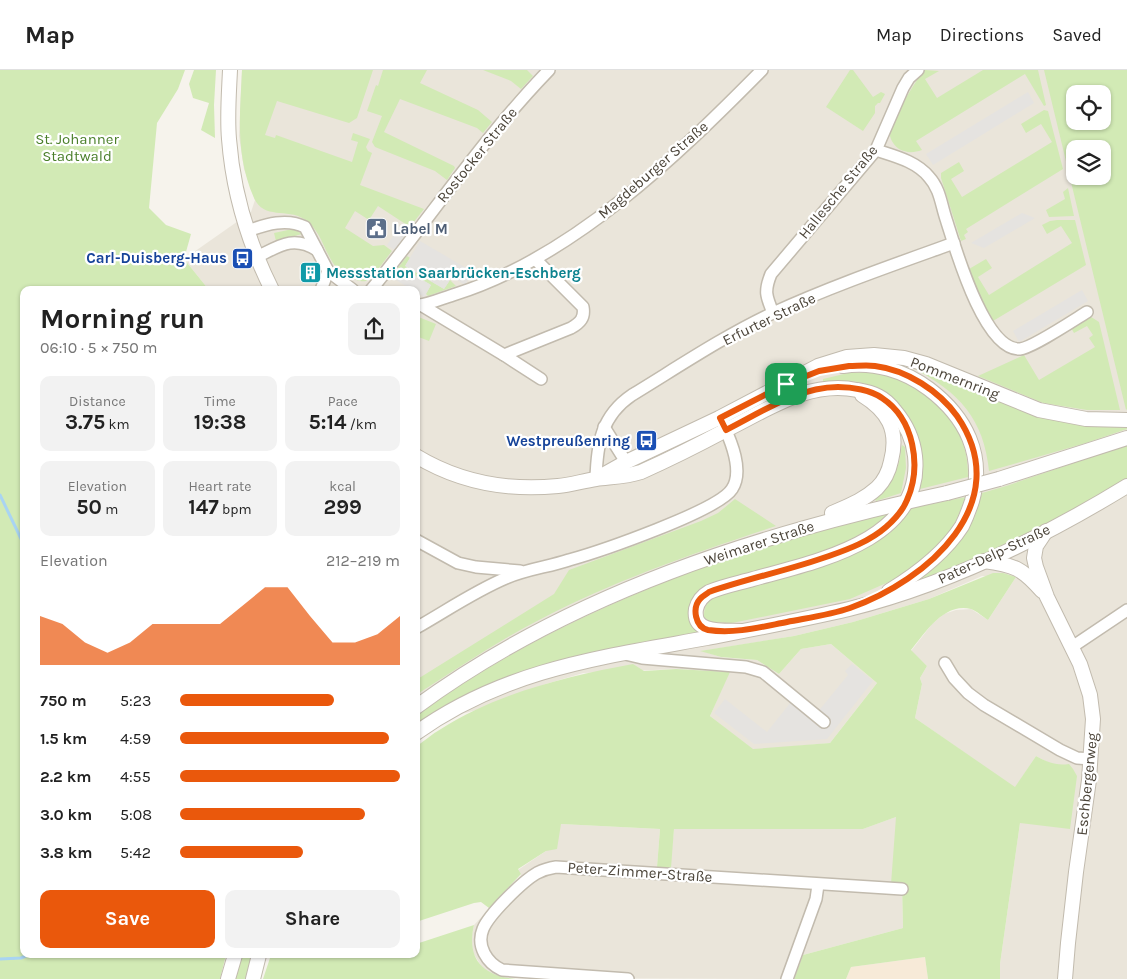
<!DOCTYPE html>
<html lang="en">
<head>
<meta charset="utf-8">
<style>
	body { margin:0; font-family:Karla,sans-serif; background:#f2f2f2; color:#222; height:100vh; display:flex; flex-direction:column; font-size:19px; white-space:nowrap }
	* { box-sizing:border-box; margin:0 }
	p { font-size:16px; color:#767676 }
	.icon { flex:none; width:28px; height:28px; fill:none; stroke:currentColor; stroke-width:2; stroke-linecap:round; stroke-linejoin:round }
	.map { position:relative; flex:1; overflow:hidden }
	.panel { position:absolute; left:20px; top:216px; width:400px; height:672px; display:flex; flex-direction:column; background:#fff; border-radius:10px; box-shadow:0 1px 4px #0004 }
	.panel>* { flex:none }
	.controls { position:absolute; left:1066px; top:15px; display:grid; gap:10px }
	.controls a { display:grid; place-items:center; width:45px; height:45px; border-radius:10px; background:#fff; box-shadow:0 1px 4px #0004; font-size:25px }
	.pin { position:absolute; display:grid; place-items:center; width:42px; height:42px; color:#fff; margin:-21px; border-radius:10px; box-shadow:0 2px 8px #0006 }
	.round { display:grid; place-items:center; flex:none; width:52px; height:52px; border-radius:10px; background:#f2f2f2 }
	.summary { display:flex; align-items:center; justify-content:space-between; height:85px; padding:0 20px }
	h1 { font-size:28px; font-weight:700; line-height:38px }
	.stats { display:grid; grid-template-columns:repeat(3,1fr); gap:8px; height:85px; padding:5px 20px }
	.stats div { display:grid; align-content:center; border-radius:10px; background:#f2f2f2; text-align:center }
	.stats b { font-size:21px; font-weight:700 }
	.stats small { font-size:14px; font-weight:400 }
	.stats p { font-size:14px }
	.chart { height:140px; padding:10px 20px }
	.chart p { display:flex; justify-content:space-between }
	.chart svg { width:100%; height:90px; margin-top:5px; fill:#ea580c; opacity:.7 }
	.action { display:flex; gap:10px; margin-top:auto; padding:10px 20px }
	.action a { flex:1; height:58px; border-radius:10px; background:#ea580c; color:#fff; font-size:20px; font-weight:700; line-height:58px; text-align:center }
	.action a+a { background:#f2f2f2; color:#222 }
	ul { padding:0 20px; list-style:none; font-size:16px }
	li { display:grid; grid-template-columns:80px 60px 1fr; align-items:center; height:38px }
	li i { height:12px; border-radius:6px; background:#ea580c }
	header { display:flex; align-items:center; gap:30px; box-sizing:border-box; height:70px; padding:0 25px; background:#fff; border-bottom:1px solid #e0e0e0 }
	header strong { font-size:24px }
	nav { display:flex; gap:28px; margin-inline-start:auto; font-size:18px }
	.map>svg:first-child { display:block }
	.residential { fill:#eae5da; fill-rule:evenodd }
	.commercial { fill:#f7ead8 }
	.green { fill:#d2eab5; fill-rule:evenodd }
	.parking { fill:#e5e3e0 }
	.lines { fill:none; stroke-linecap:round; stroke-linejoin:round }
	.stream { stroke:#a9d4f2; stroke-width:3 }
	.minor-casing { stroke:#c2bbae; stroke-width:14 }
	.tertiary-casing { stroke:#c2bbae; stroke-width:16 }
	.minor { stroke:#fff; stroke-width:11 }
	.tertiary { stroke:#fff; stroke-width:14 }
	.tertiary-bridge-casing { stroke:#c2bbae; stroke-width:16; stroke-linecap:butt }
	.tertiary-bridge { stroke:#fff; stroke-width:14 }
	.route-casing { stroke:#fff; stroke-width:10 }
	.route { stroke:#ea580c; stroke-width:6 }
	.labels { text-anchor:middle; stroke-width:4.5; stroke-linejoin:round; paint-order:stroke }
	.park-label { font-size:15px; fill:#4a7f2a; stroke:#fff }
	.street-label { font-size:15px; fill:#4b4439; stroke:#fff }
	.service-label { font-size:15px; font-weight:bold; fill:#4e5e75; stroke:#fff; text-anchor:start }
	.transit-label { font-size:15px; font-weight:bold; fill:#164399; stroke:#fff; text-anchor:end }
	.culture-label { font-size:15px; font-weight:bold; fill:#0d838f; stroke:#fff; text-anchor:start }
</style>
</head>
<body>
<header>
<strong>Map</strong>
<nav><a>Map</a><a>Directions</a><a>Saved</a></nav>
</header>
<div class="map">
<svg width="1127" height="909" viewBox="0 0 1127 909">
	<rect width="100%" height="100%" fill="#f6f3ec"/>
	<g class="residential">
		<path d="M242 0H1127V909H1000V894L1020 753 1059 696 1049 693 1036 686 1015 718 915 648 922 614 920 608 927 596 911 581 932 554 944 544 956 540 971 539 988 550 1016 507 982 506 929 529 853 552 794 566 702 581 721 587 757 590 779 604 801 579 831 574 877 613 830 673 753 680 710 646 729 602 676 599 583 603 546 614 477 640 416 655V220H209L184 189 251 142 255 130 244 99 239 66ZM1075 24H1102V51H1075ZM1075 79H1102V106H1075Z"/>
		<path d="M896 747 902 815 903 858 803 885 794 909 502 908 492 905 483 899 472 881 471 869 474 855 521 805 518 800 546 781 561 754 660 759 657 797 670 798 674 759H863Z"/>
	</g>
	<path class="commercial" d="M925 887 928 909H846L851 897Z"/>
	<g class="green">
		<path d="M0 0H185L178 19 157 53 149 138 166 155 191 164 184 189 209 220H24V885H226L220 909H0Z"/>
		<path d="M194 0H216L214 35 215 68 201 60 209 33 193 28 189 14Z"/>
		<path d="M242 0H373L357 48 349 53 277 31 265 65 275 68 276 65 352 92 358 72 351 70 353 63 370 69 366 77 368 81 372 83 360 115 424 139 410 157 378 136 369 150 355 141 345 158 373 176 384 175 392 181C387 187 374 206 368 210 360 216 337 200 333 193 323 178 320 159 304 149 287 138 264 150 254 128 235 84 240 46 242 0Z"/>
		<path d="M383 0H427L420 13 478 40 492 52 483 63 477 58 400 29 384 62 454 96 455 98 447 110 435 101 375 77 372 72 382 46 367 41 376 15 378 16Z"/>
		<path d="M483 0H527L533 6 521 19 511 11Z"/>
		<path d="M850 0H853L873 27 881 22 885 24 880 33H878L875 36V43L863 61 826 37Z"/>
		<path d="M925 0 939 1 925 9 937 28 983 0H1038L1046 35 1044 36 1025 4 916 71 922 80C913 83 907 83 899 79 895 76 891 71 890 66 890 54 916 8 925 0Z"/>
		<path d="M1044 0H1127V339L1126 340ZM1075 24H1102V51H1075ZM1075 79H1102V106H1075Z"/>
		<path d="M1044 40 1048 41 1063 99 966 159 968 162 964 165 966 169 961 171 941 108V103L959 92 964 101 951 109 962 127 1052 72 1041 54 1026 63 1021 54Z"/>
		<path d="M1068 118 1074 146 1049 147 1046 140 1065 129 1063 122Z"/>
		<path d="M1057 150H1075L1086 195 993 251 980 230 969 203V199L986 189 992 198 978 207 989 225 1072 173 1061 156 1047 164 1042 155 1050 151Z"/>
		<path d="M288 160H296L302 164 276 171 274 163Z"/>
		<path d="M407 186 410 188 405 196 444 219 450 210 456 216 428 226 426 224 431 215 401 198 397 205 394 203Z"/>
		<path d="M1088 245 1099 252 1120 340H1087L1043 333 978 306 1024 285 1039 310 1095 277 1089 268 1093 265 1087 256 1074 263 1070 256Z"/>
		<path d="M416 246 436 254 429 271 416 266Z"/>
		<path d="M914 297 1038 347 1085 356H1127V359L1086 373 989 401C984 349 959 322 913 298Z"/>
		<path d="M873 302C879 303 886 303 892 306 922 317 955 345 964 376 967 386 968 396 968 407L916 420C916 406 920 386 918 373 913 344 887 318 858 312 847 310 835 312 823 312V309L848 303Z"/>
		<path d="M902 375 905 377 906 398 901 423 876 431 875 429C885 419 894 409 898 395 901 388 900 381 902 375Z"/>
		<path d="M1127 375V409L1077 438 971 493 912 514 968 458 975 446 982 423 1006 416Z"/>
		<path d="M966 427 956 451 948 464 936 478 907 504 850 529 732 553 710 552 704 547C704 537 706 532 715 527L806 501 847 486 890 463 912 438Z"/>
		<path d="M735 429 776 456C695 483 615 510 539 550 496 572 457 599 416 625V610L554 524 569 500 701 451 718 443Z"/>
		<path d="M891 441C853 482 759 501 705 517 702 520 697 522 695 525 685 538 690 554 700 563 614 577 533 591 455 631 441 638 429 648 416 656V646C505 580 608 532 712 494 771 473 832 459 891 441Z"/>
		<path d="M993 503H1003L1016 507 988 550C983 547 977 541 971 539 944 532 925 563 911 580L927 596 920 608 922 614 915 648 1015 717 1036 686C1047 692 1056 696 1069 694L1073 699 1077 706 1070 759 1020 753 1000 894V909H928L925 887 851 897 846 909H794L803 885 903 858 902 815 891 814 896 747 863 759H674L671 798 657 797 660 759 561 754 557 779 546 781 518 799 521 804 489 838 481 832 474 833 416 852V677C424 671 432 664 441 659 497 623 568 606 633 594L644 601 676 599 730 602 710 646 753 679 830 673 877 613 831 574 801 579 779 604 757 590 721 587 700 581 794 566 853 552 929 529Z"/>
		<path d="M474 855C466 889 483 906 516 909H263L271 885H370L373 888 384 885H416V874Z"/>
		<path d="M241 885H253L246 909H234Z"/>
	</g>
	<g class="parking">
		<path d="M1028 22 1034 33 933 95 926 84Z"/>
		<path d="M1022 143 1035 148 984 178 971 173Z"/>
		<path d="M400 156 414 165 399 183 387 175Z"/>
		<path d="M420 171 473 202 465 215 452 207 444 219 405 196Z"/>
		<path d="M401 197 431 215 424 227 416 222V220H413L394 209Z"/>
		<path d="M1082 220 1088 231 1019 272 1013 261Z"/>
		<path d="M852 594 873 611 827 669 754 674 714 643 725 629 767 662 791 632 812 649 848 605 845 601Z"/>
	</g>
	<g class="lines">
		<g class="stream">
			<path d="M0 425 24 475"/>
			<path d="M0 889 21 888 28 885"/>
		</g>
		<defs>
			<g id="minor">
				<path d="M876 80C894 86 916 91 929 107 940 119 941 134 946 149 955 177 984 281 1020 279 1032 278 1074 250 1087 242"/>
				<path d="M248 161C266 154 287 148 305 157L328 201 353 220"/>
				<path d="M257 187C279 176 293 165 317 180"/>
				<path d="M321 220 328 201"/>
				<path d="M371 220C431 147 483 68 549 0"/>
				<path d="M421 235 504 285 571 258C580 253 585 248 583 237L536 190"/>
				<path d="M416 236C430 234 443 228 456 224 573 187 677 86 762 0"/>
				<path d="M773 243C766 226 764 221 771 204L876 80 903 18 909 8 918 0"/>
				<path d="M504 285 541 309"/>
				<path d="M604 357 626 392"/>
				<path d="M596 409C597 374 601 346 632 325 678 297 724 266 773 243 832 216 893 195 954 173"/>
				<path d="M416 470 458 493 476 497 520 501"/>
				<path d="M416 558C446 541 475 521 506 508 527 499 548 497 569 490 598 482 718 441 732 419 744 401 731 371 723 354"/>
				<path d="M1072 577 1127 540"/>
				<path d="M625 584 642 588 746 597 763 602 824 652"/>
				<path d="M945 593 954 608 968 623 984 635 1060 680 1077 688 1091 689"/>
				<path d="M628 909 502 900C487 893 476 876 483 859 489 844 523 811 537 803 543 800 549 798 556 797L902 819"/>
				<path d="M787 909 816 829 818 815"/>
			</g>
			<g id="tertiary">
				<path d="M230 0C229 23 227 46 229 69 233 121 249 174 272 220"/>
				<path d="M843 296C874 291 905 301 929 319 966 347 985 385 972 431 969 440 966 448 962 456 944 484 917 504 889 521"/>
				<path d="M416 386C459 412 508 421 558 416 570 415 583 411 596 409 611 407 626 407 641 402 670 389 698 375 726 360 767 340 809 310 857 320 874 323 885 327 895 341 906 354 913 369 915 386 924 471 814 492 753 509 739 513 723 516 709 522 702 526 698 531 696 539 692 565 725 560 742 561"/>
				<path d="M601 406 626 392 719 348 818 296 847 287 874 285 904 288 926 294 1039 340 1086 349 1127 350"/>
				<path d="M999 409 1127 368"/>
				<path d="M832 443C848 436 864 430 877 418 885 410 889 401 891 391 899 360 888 341 862 325"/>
				<path d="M1046 461 1036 476 1034 488 1036 497 1047 527 1080 594 1090 625 1093 649 1089 710 1076 802 1068 873 1065 909"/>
				<path d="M984 491C1014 495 1022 498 1042 521"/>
				<path d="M416 637C571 523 760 463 947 423"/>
				<path d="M416 663C505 599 603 587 707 568 754 559 802 550 849 539 946 515 1042 468 1127 416"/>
				<path d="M228 909 235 885"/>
				<path d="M253 909 259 885"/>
			</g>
		</defs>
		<use href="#minor" class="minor-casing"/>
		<use href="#tertiary" class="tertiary-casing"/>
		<use href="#minor" class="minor"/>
		<use href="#tertiary" class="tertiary"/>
		<defs>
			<path id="tertiary-bridge" d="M947 423 999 409"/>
		</defs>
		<use href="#tertiary-bridge" class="tertiary-bridge-casing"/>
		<use href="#tertiary-bridge" class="tertiary-bridge"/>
	</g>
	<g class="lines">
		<defs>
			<path id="route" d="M849 296C857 296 867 295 875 296 907 300 939 321 957 346 1017 433 927 511 850 538 830 545 807 548 787 552 761 557 735 564 708 560 695 557 692 538 700 529 702 526 707 524 709 522 749 508 790 500 829 486 849 479 870 471 886 457 894 450 903 440 907 430 922 396 914 349 882 328 871 320 852 317 838 317 798 317 760 343 726 360L720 348 786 314 819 301Z"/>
		</defs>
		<use href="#route" class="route-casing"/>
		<use href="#route" class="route"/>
	</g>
	<defs>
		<symbol id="civic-square" viewBox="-11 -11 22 22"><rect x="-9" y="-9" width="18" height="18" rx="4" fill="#5c6f8a" stroke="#fff"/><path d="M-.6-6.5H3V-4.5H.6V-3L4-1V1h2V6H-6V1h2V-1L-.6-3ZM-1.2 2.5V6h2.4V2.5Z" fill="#fff"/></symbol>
		<symbol id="bus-square" viewBox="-11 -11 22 22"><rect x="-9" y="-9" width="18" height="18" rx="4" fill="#1a4fb4" stroke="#fff"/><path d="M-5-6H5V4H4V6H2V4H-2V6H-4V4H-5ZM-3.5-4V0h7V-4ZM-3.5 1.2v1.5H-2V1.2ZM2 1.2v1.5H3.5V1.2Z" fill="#fff"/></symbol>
		<symbol id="building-square" viewBox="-11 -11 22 22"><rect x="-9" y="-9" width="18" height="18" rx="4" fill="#0f9aa8" stroke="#fff"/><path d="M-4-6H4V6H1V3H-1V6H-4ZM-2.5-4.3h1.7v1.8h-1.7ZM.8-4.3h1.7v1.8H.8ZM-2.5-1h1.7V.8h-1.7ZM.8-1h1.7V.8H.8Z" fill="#fff"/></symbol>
	</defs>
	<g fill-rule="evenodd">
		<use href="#civic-square" x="364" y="146" width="25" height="25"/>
		<use href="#bus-square" x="230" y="176" width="25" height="25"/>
		<use href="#building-square" x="298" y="190" width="25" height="25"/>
		<use href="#bus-square" x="634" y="358" width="25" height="25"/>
	</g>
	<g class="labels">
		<g class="park-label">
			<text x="77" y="74">St. Johanner<tspan x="77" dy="17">Stadtwald</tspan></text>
		</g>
		<g class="street-label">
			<text transform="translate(477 85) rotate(-51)" y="5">Rostocker Straße</text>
			<text transform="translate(653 100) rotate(-41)" y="5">Magdeburger Straße</text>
			<text transform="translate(838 122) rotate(-51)" y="5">Hallesche Straße</text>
			<text transform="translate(769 249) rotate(-26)" y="5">Erfurter Straße</text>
			<text transform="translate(955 308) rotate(21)" y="5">Pommernring</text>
			<text transform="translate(759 473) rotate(-18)" y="5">Weimarer Straße</text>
			<text transform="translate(994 484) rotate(-25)" y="5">Pater-Delp-Straße</text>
			<text transform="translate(1087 714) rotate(-84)" y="5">Eschbergerweg</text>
			<text transform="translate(640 802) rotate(4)" y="5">Peter-Zimmer-Straße</text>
		</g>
		<g class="service-label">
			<text x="393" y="164">Label M</text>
		</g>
		<g class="transit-label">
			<text x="227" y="193">Carl-Duisberg-Haus</text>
			<text x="630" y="376">Westpreußenring</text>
		</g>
		<g class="culture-label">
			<text x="326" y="208">Messstation Saarbrücken-Eschberg</text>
		</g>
	</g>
</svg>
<div class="controls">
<a><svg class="icon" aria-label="locate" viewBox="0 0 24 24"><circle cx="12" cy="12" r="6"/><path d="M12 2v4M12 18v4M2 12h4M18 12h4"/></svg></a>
<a><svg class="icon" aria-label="layers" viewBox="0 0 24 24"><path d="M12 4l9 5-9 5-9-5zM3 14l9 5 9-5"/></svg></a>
</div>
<div class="pin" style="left:786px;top:314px;background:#1e9e55"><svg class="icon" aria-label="arrive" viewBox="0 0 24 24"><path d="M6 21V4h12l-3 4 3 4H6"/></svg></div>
<section class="panel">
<div class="summary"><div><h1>Morning run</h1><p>06:10 · 5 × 750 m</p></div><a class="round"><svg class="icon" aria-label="share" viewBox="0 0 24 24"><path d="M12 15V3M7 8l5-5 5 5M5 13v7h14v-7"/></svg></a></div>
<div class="stats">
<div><p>Distance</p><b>3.75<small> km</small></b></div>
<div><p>Time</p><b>19:38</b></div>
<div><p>Pace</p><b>5:14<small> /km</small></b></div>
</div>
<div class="stats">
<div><p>Elevation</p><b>50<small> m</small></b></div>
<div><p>Heart rate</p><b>147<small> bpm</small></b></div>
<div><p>kcal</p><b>299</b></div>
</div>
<div class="chart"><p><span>Elevation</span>212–219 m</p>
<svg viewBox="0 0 160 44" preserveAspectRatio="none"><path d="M0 44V20L10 24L20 33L30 38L40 33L50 24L60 24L70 24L80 24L90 15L100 6L110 6L120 20L130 33L140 33L150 29L160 20V44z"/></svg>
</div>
<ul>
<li><b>750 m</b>5:23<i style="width:70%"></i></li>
<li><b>1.5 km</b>4:59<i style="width:95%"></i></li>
<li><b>2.2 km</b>4:55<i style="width:100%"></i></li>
<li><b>3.0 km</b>5:08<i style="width:84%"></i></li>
<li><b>3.8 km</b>5:42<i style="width:56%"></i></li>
</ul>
<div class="action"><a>Save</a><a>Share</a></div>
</section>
</div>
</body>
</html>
